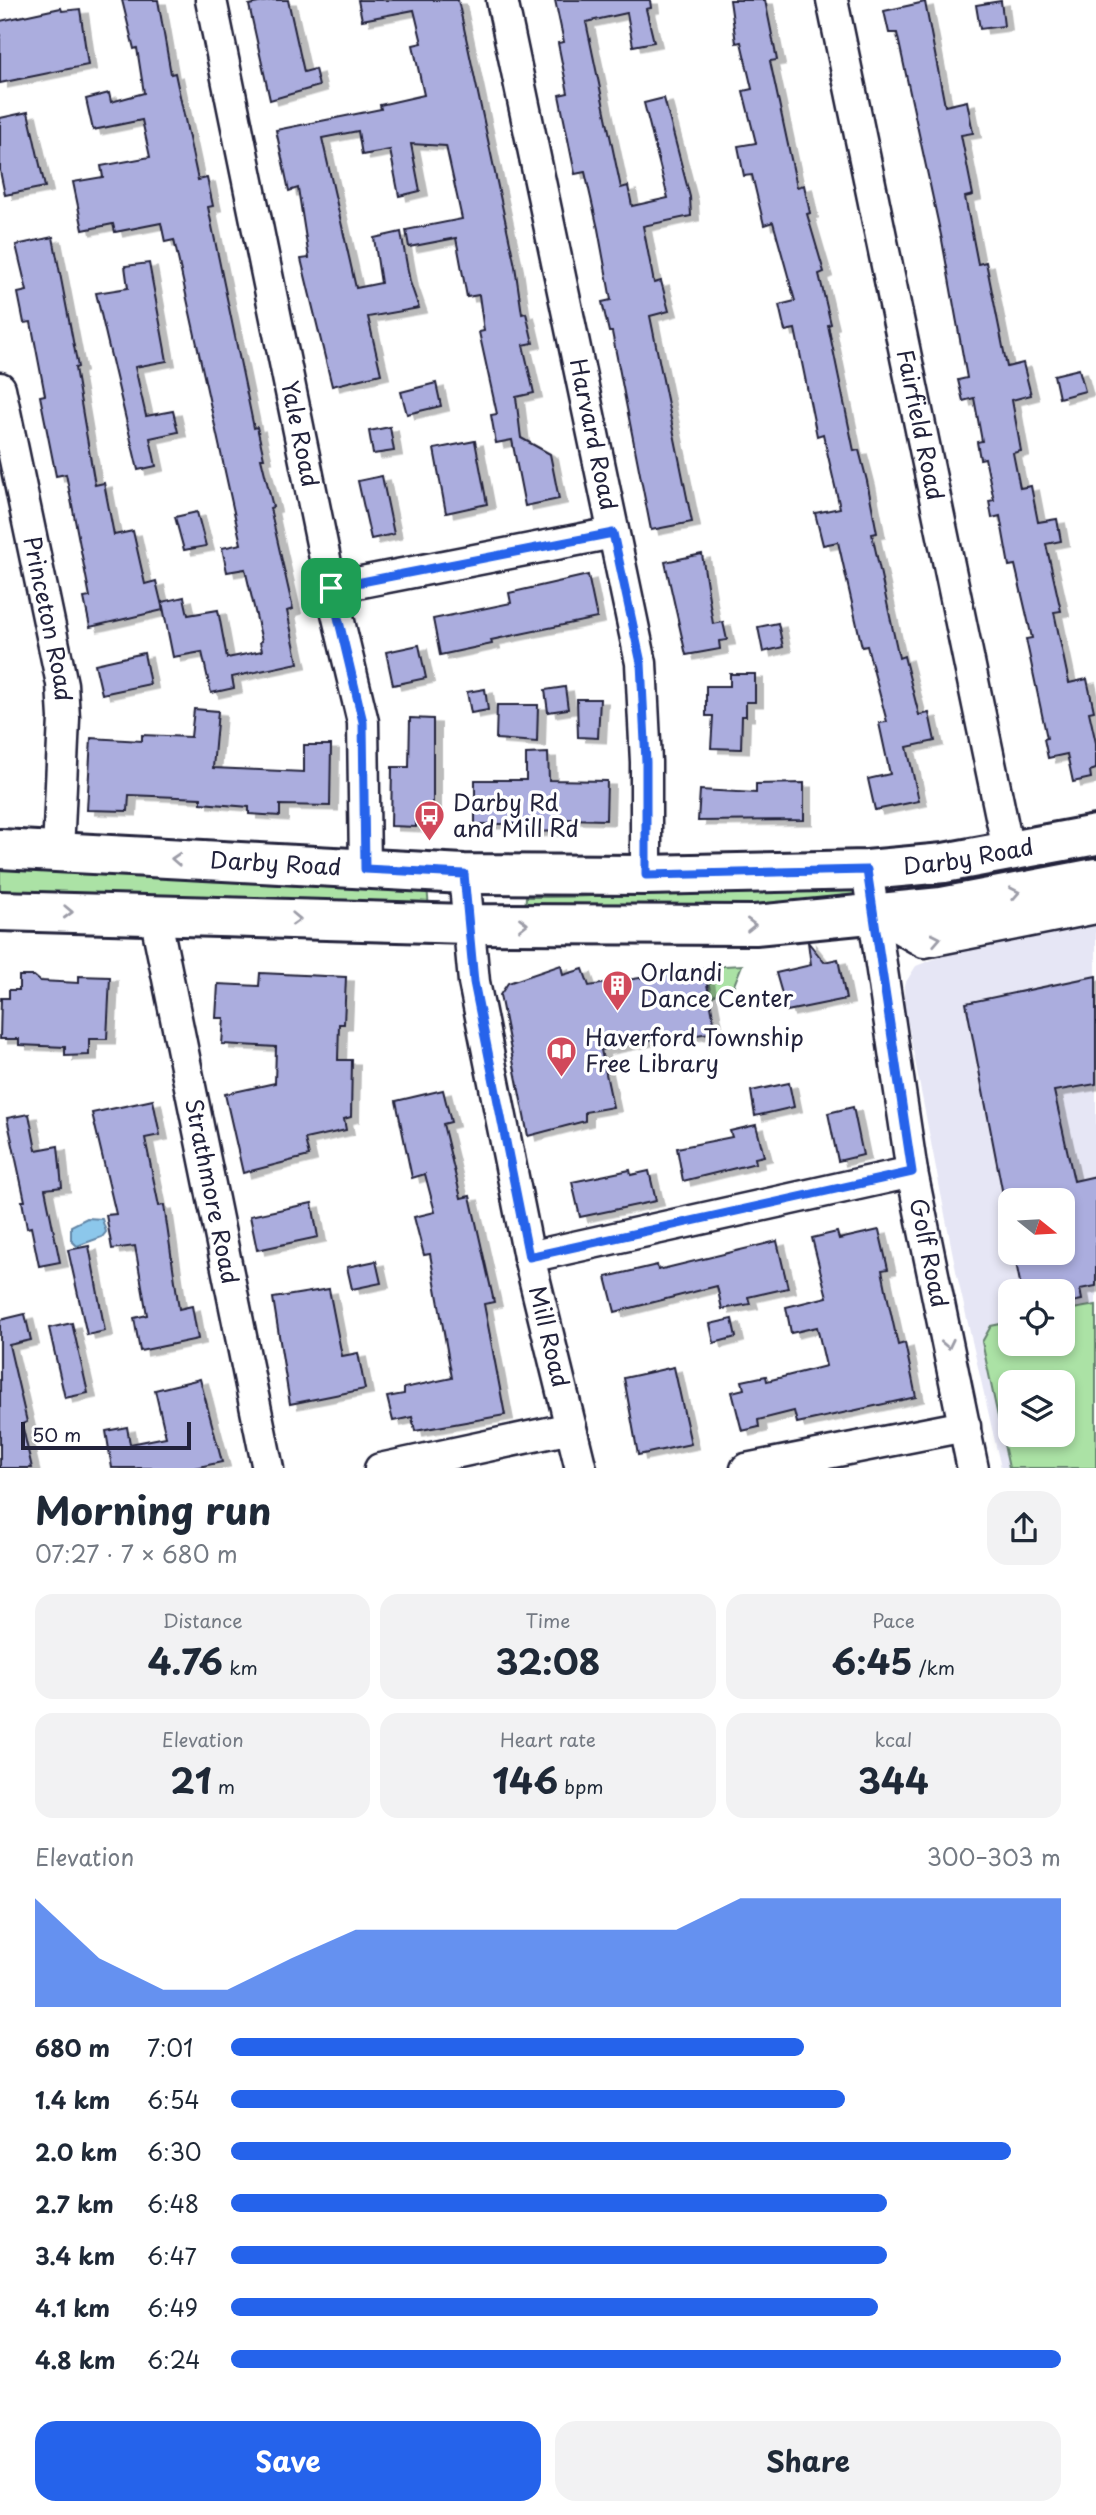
<!DOCTYPE html>
<html lang="en">
<head>
<meta charset="utf-8">
<style>
	body { margin:0; font-family:"Playpen Sans",sans-serif; background:#f2f2f3; color:#1f2937; height:100vh; display:flex; flex-direction:column; font-size:26px; white-space:nowrap }
	* { box-sizing:border-box; margin:0 }
	p { font-size:23px; color:#747a83 }
	.icon { flex:none; width:38px; height:38px; fill:none; stroke:currentColor; stroke-width:2; stroke-linecap:round; stroke-linejoin:round }
	.map { position:relative; height:1468px; overflow:hidden }
	.sheet { display:flex; flex-direction:column; background:#fff; flex:1 }
	.sheet>* { flex:none }
	.needle { width:46px; rotate:108deg }
	.fabs { position:absolute; left:998px; top:1188px; display:grid; gap:14px }
	.fabs a { display:grid; place-items:center; width:77px; height:77px; border-radius:14px; background:#fff; box-shadow:0 4px 10px #0003; font-size:35px }
	.scale { position:absolute; left:21px; bottom:18px; width:170px; box-sizing:border-box; padding-left:7px; border:4px solid #22223b; border-top:0; font-size:19px; line-height:24px; white-space:nowrap; color:#22223b; -webkit-text-stroke:5px #fff; paint-order:stroke }
	.pin { position:absolute; display:grid; place-items:center; width:60px; height:60px; color:#fff; margin:-30px; border-radius:14px; box-shadow:0 4px 10px #0006 }
	.round { display:grid; place-items:center; flex:none; width:74px; height:74px; border-radius:21px; background:#f2f2f3 }
	.overview { display:flex; align-items:center; justify-content:space-between; height:119px; padding:0 35px }
	h1 { font-size:38px; font-weight:700; line-height:52px }
	.metrics { display:grid; grid-template-columns:repeat(3,1fr); gap:10px; height:119px; padding:7px 35px }
	.metrics div { display:grid; align-content:center; border-radius:18px; background:#f2f2f3; text-align:center }
	.metrics b { font-size:35px; font-weight:700 }
	.metrics small { font-size:19px; font-weight:400 }
	.metrics p { font-size:19px }
	.chart { height:196px; padding:14px 35px }
	.chart p { display:flex; justify-content:space-between }
	.chart svg { width:100%; height:126px; margin-top:7px; fill:#2563eb; opacity:.7 }
	.primary-button { display:flex; gap:14px; margin-top:auto; padding:14px 35px }
	.primary-button a { flex:1; height:80px; border-radius:21px; background:#2563eb; color:#fff; font-size:28px; font-weight:700; line-height:80px; text-align:center }
	.primary-button a+a { background:#f2f2f3; color:#1f2937 }
	ul { padding:0 35px; list-style:none; font-size:23px }
	li { display:grid; grid-template-columns:112px 84px 1fr; align-items:center; height:52px }
	li i { height:18px; border-radius:9px; background:#2563eb }
	.map>svg:first-child { display:block }
	.built { fill:#e6e6f5; fill-rule:evenodd }
	.green { fill:#abe2a5; stroke:#668270; stroke-width:2; fill-rule:evenodd }
	.water { fill:#8cc7eb; stroke:#6285a5; stroke-width:2 }
	.building { fill:#abadde; stroke:#22223b; stroke-width:2; filter:url(#shadow) }
	.lines { fill:none; stroke-linecap:round; stroke-linejoin:round }
	.minor-casing { stroke:#22223b; stroke-width:35 }
	.major-casing { stroke:#22223b; stroke-width:44 }
	.minor { stroke:#fff; stroke-width:30 }
	.major { stroke:#fff; stroke-width:38 }
	.oneway { stroke:#9c9ca7 }
	.route-casing { stroke:#fff; stroke-width:14 }
	.route { stroke:#2563eb; stroke-width:9 }
	.labels { text-anchor:middle; stroke-width:7; stroke-linejoin:round; paint-order:stroke }
	.street-label { font-size:23px; fill:#22223b; stroke:#fff }
	.poi-label { font-size:23px; fill:#22223b; stroke:#fff; text-anchor:start }
</style>
</head>
<body>
<div class="map">
<svg width="1096" height="1469" viewBox="0 0 1096 1469">
	<defs>
		<filter id="shadow"><feDropShadow dx="8" dy="4.5" stdDeviation="0" flood-color="#0004"/></filter>
	</defs>
	<rect width="100%" height="100%" fill="#fff"/>
	<filter id="ink" filterUnits="userSpaceOnUse"><feTurbulence type="fractalNoise" baseFrequency=".0143" numOctaves="2"/><feDisplacementMap in="SourceGraphic" scale="14" xChannelSelector="R" yChannelSelector="G"/><feConvolveMatrix kernelMatrix="1 2 1 2 8 2 1 2 1" color-interpolation-filters="sRGB"/></filter>
	<g filter="url(#ink)">
		<path class="built" d="M1096 919V1468H1001L956 1271 904 1004V985L916 966 980 941ZM1010 1200H1062V1253H1010ZM1010 1292H1062V1344H1010ZM1010 1382H1062V1435H1010Z"/>
		<g class="green">
			<path d="M1096 848V863L1051 871 1048 857Z"/>
			<path d="M1039 858 1042 873 944 890 901 894 940 878Z"/>
			<path d="M0 861 427 886 429 909 0 897Z"/>
			<path d="M855 885V898L815 908 525 910 526 897C636 897 745 889 855 885Z"/>
			<path d="M742 965 734 985 711 997 706 967Z"/>
			<path d="M1096 1305V1468H1009L982 1342 991 1326 1010 1322V1344H1062V1311ZM1010 1382H1062V1435H1010Z"/>
		</g>
		<path class="water" d="M87 1218 102 1219 106 1232 102 1237 77 1246 71 1240V1226Z"/>
		<g class="building">
			<path d="M122 0H158L171 74 175 73 198 180 207 178 213 206 208 207 254 428 257 427 264 458H261L273 507 270 508 293 609 287 611 298 663 232 677 234 688 211 693 202 652 173 657 162 602 184 597 188 615 218 610 227 658 262 651 260 642 262 641 245 569 227 572 222 548 241 544 174 240 165 242 161 223 115 232 113 224 83 230 73 182 103 177 101 166 150 157 142 120 93 130 86 99 109 93 111 102 144 93 137 48 134 49Z"/>
			<path d="M272 0H288L304 72 315 69 319 86 270 100 249 5Z"/>
			<path d="M358 0H458L515 266 522 314 526 313 533 343 523 345 534 393 516 397 521 438 550 454 559 499 525 506 512 440 496 443 491 415 497 414 479 332 484 331 479 295 467 297 456 238 409 247 406 230 462 219 446 146 411 144 420 191 399 196 390 150 362 155 358 131 322 138 356 288 381 283 374 238 401 232 410 282 419 308 368 317 381 374 332 386 301 259 309 258 298 188 289 191 276 130 381 109 380 105 424 95 413 45 422 43 414 10 362 20Z"/>
			<path d="M555 0H650L651 8 646 9 654 42 633 46 627 13 586 22 621 188 628 186 632 206 668 198 644 103 664 98 690 197 691 216 643 226 654 283 661 281 669 311 650 316 692 522 651 530 612 332H609L602 302 611 300 598 229 585 172 575 174 559 95 568 93 558 43 564 42Z"/>
			<path d="M730 0H765L777 60 770 61 797 187 804 185 810 213 807 214 824 272 819 274 831 324 828 325 854 451 859 450 867 481 877 533 872 534 899 658 904 656 919 715 929 713 935 741 907 747 919 801 875 810 868 779 890 774 879 723 887 722 867 646 862 647 838 542 823 545 815 513 840 508 823 434 817 436 795 329 785 331 779 305 795 301 773 222 764 225 752 175 744 176 738 146 756 143 743 91 752 89 741 42 736 43Z"/>
			<path d="M1001 1 1004 26 980 29 976 5Z"/>
			<path d="M925 2 945 106 967 101 973 133 961 135 973 195 965 197 978 264 986 262 1007 367 1023 363 1031 395 1012 400 1021 451 1013 453 1020 488 1031 486 1038 522 1057 519 1061 541 1046 544 1061 611 1054 612 1069 683 1087 679 1094 711 1089 712 1096 743V769L1090 771 1091 778 1073 782 1067 754 1048 758 1044 739 1047 738 1026 639 1032 638 1015 565 1009 566 1000 516 992 518 989 501 994 500 985 458 980 459 977 442 982 441 974 398 963 401 958 380 967 378 942 240 897 33H889L884 11Z"/>
			<path d="M61 8 62 11 80 9 88 65 0 83V21Z"/>
			<path d="M28 112 45 187 5 195 0 171V118Z"/>
			<path d="M53 237 78 367 75 368 95 485 104 483 114 535 133 531 145 584 156 581 163 610 90 627 84 598 90 597 66 474 56 476 40 396 45 395 31 322 24 323 18 293 27 291 16 245Z"/>
			<path d="M149 263 167 361 135 367 146 416 173 411 178 432 150 438 156 466 138 470 96 293 128 288 125 266Z"/>
			<path d="M1079 369 1085 391 1059 398 1054 375Z"/>
			<path d="M436 383 441 406 407 414 401 392Z"/>
			<path d="M390 427 394 451 373 454 369 431Z"/>
			<path d="M475 441 487 504 446 513 434 449Z"/>
			<path d="M382 476 394 534 371 539 358 481Z"/>
			<path d="M197 512 206 546 184 550 175 517Z"/>
			<path d="M702 554 713 624 723 622 727 640 719 641 720 649 686 655 665 562Z"/>
			<path d="M588 575 597 618 491 640 492 644 440 655 433 619 511 603 509 593Z"/>
			<path d="M778 623 783 647 763 652 758 627Z"/>
			<path d="M419 645 426 678 393 685 386 652Z"/>
			<path d="M144 653 150 684 102 694 95 664Z"/>
			<path d="M730 674H755V702H746V716H742L741 749 711 748 713 716H706V686H730Z"/>
			<path d="M565 687 568 709 548 712 545 690Z"/>
			<path d="M485 689 488 710 471 713 467 692Z"/>
			<path d="M577 699H600L598 738 578 737Z"/>
			<path d="M497 705H538L537 742 496 739Z"/>
			<path d="M194 709 218 711 213 768 304 772V745H331L330 806 280 805V816L249 814V807L201 803V798L129 795 128 811 87 810 91 738 142 741V735L191 737Z"/>
			<path d="M410 718 433 719V817H416V827L391 826 392 767H409Z"/>
			<path d="M548 753 549 780 607 781 606 820 563 819V831L528 832V824H475V780H526V754Z"/>
			<path d="M804 783V820L698 821 700 790 756 793V784Z"/>
			<path d="M808 942 824 962 838 959 846 999 787 1011 776 973 811 965Z"/>
			<path d="M561 965 563 975 583 969 589 986 704 968 716 1032 665 1040 664 1037 601 1050 613 1107 585 1112V1121L528 1136 500 995 508 983Z"/>
			<path d="M260 973 346 977 344 1024H339L338 1060H352L351 1117 344 1119 346 1130 305 1139 309 1156 243 1173 225 1094 275 1083 276 1047 222 1044 224 1018H216L218 984 259 986Z"/>
			<path d="M19 976H34L40 981 79 983V976L110 977 107 1039H89V1055L65 1056V1047L19 1045V1039H0L1 998H9V990H19Z"/>
			<path d="M1096 976V1084L1054 1091 1074 1181 1096 1176V1286L1080 1289 1082 1300 1062 1304V1292H1022L1014 1253H1062V1200H1004L966 1003Z"/>
			<path d="M789 1083 794 1107 755 1116 751 1091Z"/>
			<path d="M443 1090 451 1122 443 1124 461 1198 470 1196 494 1302 484 1304 505 1415 415 1431 412 1417 393 1421 387 1397 404 1394V1388L452 1378 430 1254 424 1255 414 1217 435 1212 425 1174 412 1178 396 1101Z"/>
			<path d="M153 1100 160 1135 145 1138 159 1206 164 1205 179 1309 192 1306 198 1339 140 1351 134 1318 147 1315 135 1246 112 1249 106 1215 116 1214 92 1113Z"/>
			<path d="M853 1107 863 1155 838 1161 828 1113Z"/>
			<path d="M29 1114 36 1150 58 1146 62 1187 45 1189 60 1262 39 1266 31 1227 27 1228 22 1201H25L7 1118Z"/>
			<path d="M756 1125 764 1156 755 1158 756 1163 683 1181 677 1148 732 1137 730 1131Z"/>
			<path d="M630 1170 631 1175 649 1171 656 1201 580 1217 572 1182Z"/>
			<path d="M312 1203 318 1237 257 1250 250 1216Z"/>
			<path d="M879 1230 888 1269 882 1270 890 1309 898 1345 905 1343 916 1397 797 1423 794 1411 758 1420 759 1427 742 1431 732 1392 744 1389 742 1381 766 1376 767 1381 826 1366 817 1327 791 1333 786 1307 827 1297 812 1238 837 1232 839 1239Z"/>
			<path d="M777 1241 788 1288 748 1297 750 1304 722 1309 717 1286 615 1312 606 1277 657 1265 658 1270Z"/>
			<path d="M89 1246 105 1331 87 1335 68 1250Z"/>
			<path d="M376 1261 381 1283 352 1289 347 1267Z"/>
			<path d="M329 1289 342 1356 358 1353 365 1389 290 1404 273 1298Z"/>
			<path d="M25 1314 31 1340 9 1345 27 1422 22 1424 32 1468H0V1320Z"/>
			<path d="M732 1319 736 1337 714 1343 710 1324Z"/>
			<path d="M72 1323 88 1393 65 1398 49 1328Z"/>
			<path d="M674 1367 691 1444 638 1455 624 1378Z"/>
			<path d="M200 1379 222 1462 194 1468H112L106 1431 127 1427 130 1444 166 1437 155 1390Z"/>
		</g>
		<g class="lines">
			<defs>
				<g id="minor">
					<path id="s1" d="M211 0 331 588 363 722 365 869"/>
					<path id="s2" d="M502 0 641 663 646 762V875"/>
					<path id="s3" d="M832 0 1008 850"/>
					<path id="s4" d="M0 388 62 684 64 718 58 852"/>
					<path d="M331 588 613 533"/>
					<path id="s5" d="M867 870 912 1172 973 1469"/>
					<path id="s6" d="M464 874 474 982 529 1257 581 1469"/>
					<path d="M875 914 924 942 1096 908"/>
					<path id="s7" d="M155 915 268 1469"/>
					<path d="M529 1257 912 1172"/>
					<path d="M380 1469 571 1428"/>
					<path d="M746 1469 965 1426"/>
				</g>
				<g id="major">
					<path id="s8" d="M0 849 464 874 646 875 867 870 944 863 1096 835"/>
					<path d="M0 911 468 924 755 925 942 907 1096 878"/>
				</g>
			</defs>
			<use href="#minor" class="minor-casing"/>
			<use href="#major" class="major-casing"/>
			<use href="#minor" class="minor"/>
			<use href="#major" class="major"/>
		</g>
		<defs><path id="oneway-chevron" d="M-2-3.5L2.5 0L-2 3.5" fill="none" stroke-width="1.6" stroke-linecap="round" stroke-linejoin="round" transform="scale(1.75)"/></defs>
		<g class="oneway">
			<use href="#oneway-chevron" transform="translate(176 859) rotate(-177)"/>
			<use href="#oneway-chevron" transform="translate(1015 893) rotate(-11)"/>
			<use href="#oneway-chevron" transform="translate(68 912) rotate(2)"/>
			<use href="#oneway-chevron" transform="translate(296 919) rotate(2)"/>
			<use href="#oneway-chevron" transform="translate(523 924)"/>
			<use href="#oneway-chevron" transform="translate(751 925) rotate(-1)"/>
			<use href="#oneway-chevron" transform="translate(936 939) rotate(-11)"/>
			<use href="#oneway-chevron" transform="translate(948 1344) rotate(78)"/>
		</g>
	</g>
	<g class="lines" filter="url(#ink)">
		<defs>
			<path id="route" d="M613 533 641 663 646 762V875L867 870 912 1172 529 1257 474 982 464 874 365 869 363 722 331 588Z"/>
		</defs>
		<use href="#route" class="route-casing"/>
		<use href="#route" class="route"/>
	</g>
	<defs>
		<symbol id="bus-pin" viewBox="-11 -11 22 30"><path d="M0 17L-7.5 6A9.5 9.5 0 1 1 7.5 6Z" fill="#d1495b" stroke="#fff"/><path d="M-5-6H5V4H4V6H2V4H-2V6H-4V4H-5ZM-3.5-4V0h7V-4ZM-3.5 1.2v1.5H-2V1.2ZM2 1.2v1.5H3.5V1.2Z" fill="#fff"/></symbol>
		<symbol id="building-pin" viewBox="-11 -11 22 30"><path d="M0 17L-7.5 6A9.5 9.5 0 1 1 7.5 6Z" fill="#d1495b" stroke="#fff"/><path d="M-4-6H4V6H1V3H-1V6H-4ZM-2.5-4.3h1.7v1.8h-1.7ZM.8-4.3h1.7v1.8H.8ZM-2.5-1h1.7V.8h-1.7ZM.8-1h1.7V.8H.8Z" fill="#fff"/></symbol>
		<symbol id="library-pin" viewBox="-11 -11 22 30"><path d="M0 17L-7.5 6A9.5 9.5 0 1 1 7.5 6Z" fill="#d1495b" stroke="#fff"/><path d="M-6-4Q-3-5.5-.7-3.5V5Q-3 3-6 4ZM6-4Q3-5.5 .7-3.5V5Q3 3 6 4Z" fill="#fff"/></symbol>
	</defs>
	<g fill-rule="evenodd">
		<use href="#bus-pin" x="412" y="798" width="35" height="47"/>
		<use href="#building-pin" x="600" y="968" width="35" height="47"/>
		<use href="#library-pin" x="544" y="1034" width="35" height="47"/>
	</g>
	<g class="labels">
		<g class="street-label">
			<text dy="8" stroke="none"><textPath href="#s3" startOffset="434">Fairfield Road</textPath></text>
			<text dy="8" stroke="none"><textPath href="#s1" startOffset="443">Yale Road</textPath></text>
			<text dy="8" stroke="none"><textPath href="#s2" startOffset="444">Harvard Road</textPath></text>
			<text dy="8" stroke="none"><textPath href="#s4" startOffset="236">Princeton Road</textPath></text>
			<text dy="8" stroke="none"><textPath href="#s8" startOffset="970">Darby Road</textPath></text>
			<text dy="8" stroke="none"><textPath href="#s8" startOffset="276">Darby Road</textPath></text>
			<text dy="8" stroke="none"><textPath href="#s7" startOffset="282">Strathmore Road</textPath></text>
			<text dy="8" stroke="none"><textPath href="#s5" startOffset="388">Golf Road</textPath></text>
			<text dy="8" stroke="none"><textPath href="#s6" startOffset="471">Mill Road</textPath></text>
		</g>
		<g class="poi-label">
			<text x="453" y="811">Darby Rd<tspan x="453" dy="26">and Mill Rd</tspan></text>
			<text x="640" y="981">Orlandi<tspan x="640" dy="26">Dance Center</tspan></text>
			<text x="585" y="1046">Haverford Township<tspan x="585" dy="26">Free Library</tspan></text>
		</g>
	</g>
</svg>
<div class="fabs">
<a><svg class="needle" viewBox="-14 -14 28 28"><path d="M0-13l5 13h-10z" fill="#e53935"/><path d="M0 13l5-13h-10z" fill="#747a83"/></svg></a>
<a><svg class="icon" aria-label="locate" viewBox="0 0 24 24"><circle cx="12" cy="12" r="6"/><path d="M12 2v4M12 18v4M2 12h4M18 12h4"/></svg></a>
<a><svg class="icon" aria-label="layers" viewBox="0 0 24 24"><path d="M12 4l9 5-9 5-9-5zM3 14l9 5 9-5"/></svg></a>
</div>
<div class="scale">50 m</div>
<div class="pin" style="left:331px;top:588px;background:#1e9e55"><svg class="icon" aria-label="arrive" viewBox="0 0 24 24"><path d="M6 21V4h12l-3 4 3 4H6"/></svg></div>
</div>
<section class="sheet">
<div class="overview"><div><h1>Morning run</h1><p>07:27 · 7 × 680 m</p></div><a class="round"><svg class="icon" aria-label="share" viewBox="0 0 24 24"><path d="M12 15V3M7 8l5-5 5 5M5 13v7h14v-7"/></svg></a></div>
<div class="metrics">
<div><p>Distance</p><b>4.76<small> km</small></b></div>
<div><p>Time</p><b>32:08</b></div>
<div><p>Pace</p><b>6:45<small> /km</small></b></div>
</div>
<div class="metrics">
<div><p>Elevation</p><b>21<small> m</small></b></div>
<div><p>Heart rate</p><b>146<small> bpm</small></b></div>
<div><p>kcal</p><b>344</b></div>
</div>
<div class="chart"><p><span>Elevation</span>300–303 m</p>
<svg viewBox="0 0 160 44" preserveAspectRatio="none"><path d="M0 44V6L10 27L20 38L30 38L40 27L50 17L60 17L70 17L80 17L90 17L100 17L110 6L120 6L130 6L140 6L150 6L160 6V44z"/></svg>
</div>
<ul>
<li><b>680 m</b>7:01<i style="width:69%"></i></li>
<li><b>1.4 km</b>6:54<i style="width:74%"></i></li>
<li><b>2.0 km</b>6:30<i style="width:94%"></i></li>
<li><b>2.7 km</b>6:48<i style="width:79%"></i></li>
<li><b>3.4 km</b>6:47<i style="width:79%"></i></li>
<li><b>4.1 km</b>6:49<i style="width:78%"></i></li>
<li><b>4.8 km</b>6:24<i style="width:100%"></i></li>
</ul>
<div class="primary-button"><a>Save</a><a>Share</a></div>
</section>
</body>
</html>
